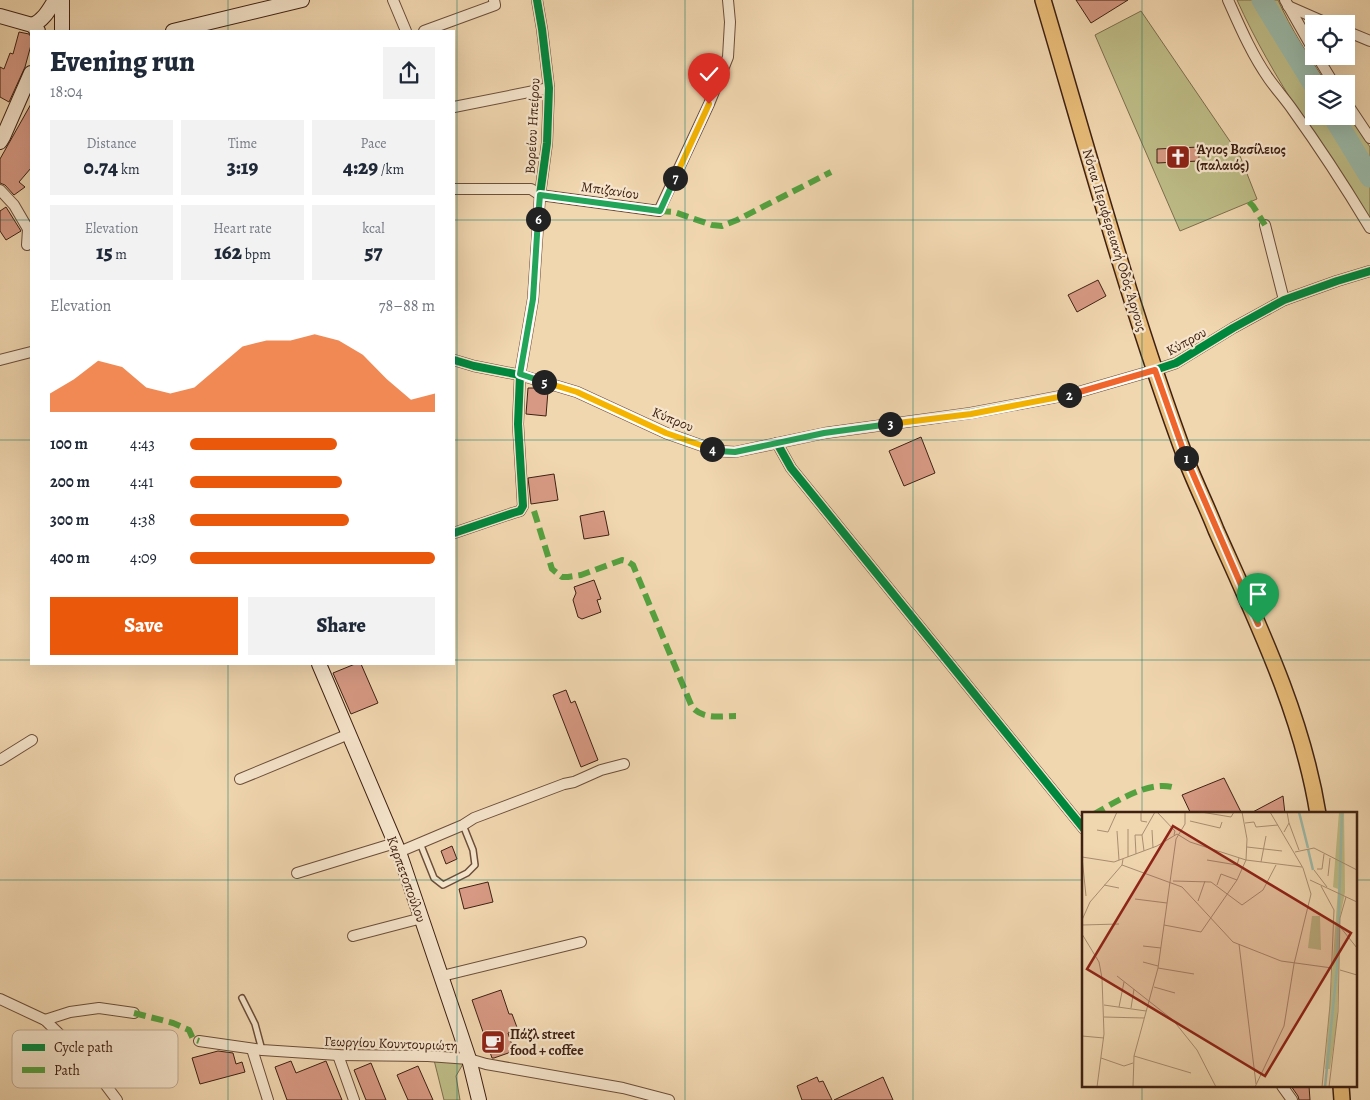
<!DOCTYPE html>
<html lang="en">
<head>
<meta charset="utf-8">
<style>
	body { margin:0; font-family:Alegreya,serif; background:#f2f2f3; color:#1f2937; height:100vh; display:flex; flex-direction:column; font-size:19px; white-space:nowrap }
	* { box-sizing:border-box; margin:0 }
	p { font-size:16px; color:#747a83 }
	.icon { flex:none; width:28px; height:28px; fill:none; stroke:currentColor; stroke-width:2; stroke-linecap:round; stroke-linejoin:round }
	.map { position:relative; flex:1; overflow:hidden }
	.details { position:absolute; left:30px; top:30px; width:425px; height:635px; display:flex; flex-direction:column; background:#fff; border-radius:0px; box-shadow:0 5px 20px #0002 }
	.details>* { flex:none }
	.buttons { position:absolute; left:1305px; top:15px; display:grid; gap:10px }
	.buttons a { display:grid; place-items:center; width:50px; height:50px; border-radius:0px; background:#fff; box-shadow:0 5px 20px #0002; font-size:25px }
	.pin { position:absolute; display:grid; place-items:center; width:42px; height:42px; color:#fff; margin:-51px -21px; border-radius:50% 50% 50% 0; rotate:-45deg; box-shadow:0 0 5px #0007 }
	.pin .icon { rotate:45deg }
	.km { position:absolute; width:25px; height:25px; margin:-12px; border-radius:50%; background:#222; color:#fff; font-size:14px; line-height:25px; text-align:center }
	.round { display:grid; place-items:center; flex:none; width:52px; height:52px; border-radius:0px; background:#f2f2f3 }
	.summary { display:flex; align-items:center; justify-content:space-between; height:85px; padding:0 20px }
	h1 { font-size:28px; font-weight:800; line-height:38px }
	.stats { display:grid; grid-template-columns:repeat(3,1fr); gap:8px; height:85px; padding:5px 20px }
	.stats div { display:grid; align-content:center; border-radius:0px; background:#f2f2f3; text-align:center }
	.stats b { font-size:21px; font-weight:800 }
	.stats small { font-size:14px; font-weight:400 }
	.stats p { font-size:14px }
	.chart { height:140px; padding:10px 20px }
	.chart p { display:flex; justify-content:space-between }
	.chart svg { width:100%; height:90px; margin-top:5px; fill:#ea580c; opacity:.7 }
	.button { display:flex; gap:10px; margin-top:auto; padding:10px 20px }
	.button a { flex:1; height:58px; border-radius:0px; background:#ea580c; color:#fff; font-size:20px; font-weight:800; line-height:58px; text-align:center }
	.button a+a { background:#f2f2f3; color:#1f2937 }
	ul { padding:0 20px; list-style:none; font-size:16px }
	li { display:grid; grid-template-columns:80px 60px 1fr; align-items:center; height:38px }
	li i { height:12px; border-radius:6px; background:#ea580c }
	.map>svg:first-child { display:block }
	.green { fill:#bebd88; stroke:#7e6f4e }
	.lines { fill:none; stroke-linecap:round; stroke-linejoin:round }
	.river { stroke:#9bbaaa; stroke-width:21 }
	.building { fill:#d79983; stroke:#3f2113 }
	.lane-casing { stroke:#6c4e3a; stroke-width:8 }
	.street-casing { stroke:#6c4e3a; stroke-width:12 }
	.secondary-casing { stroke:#3f2113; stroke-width:16 }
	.primary-casing { stroke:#3f2113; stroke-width:18 }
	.lane { stroke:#f6e5cc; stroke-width:5 }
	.street { stroke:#f6e5cc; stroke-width:10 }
	.secondary { stroke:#f6e5cc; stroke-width:14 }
	.primary { stroke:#e8bc78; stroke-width:15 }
	.quiet { stroke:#54a23f; stroke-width:6; stroke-dasharray:12 6; stroke-linecap:butt }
	.cycleway-casing { stroke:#f6e5cc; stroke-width:11 }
	.cycleway { stroke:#00873e; stroke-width:8 }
	.split-1-casing { stroke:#fff; stroke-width:10 }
	.split-2-casing { stroke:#fff; stroke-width:10 }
	.split-3-casing { stroke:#fff; stroke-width:10 }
	.split-4-casing { stroke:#fff; stroke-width:10 }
	.split-5-casing { stroke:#fff; stroke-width:10 }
	.split-6-casing { stroke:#fff; stroke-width:10 }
	.split-7-casing { stroke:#fff; stroke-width:10 }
	.split-8-casing { stroke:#fff; stroke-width:10 }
	.split-1 { stroke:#f0652b; stroke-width:6 }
	.split-2 { stroke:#f0652b; stroke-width:6 }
	.split-3 { stroke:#f5b400; stroke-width:6 }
	.split-4 { stroke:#22a559; stroke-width:6 }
	.split-5 { stroke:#f5b400; stroke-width:6 }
	.split-6 { stroke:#22a559; stroke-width:6 }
	.split-7 { stroke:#22a559; stroke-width:6 }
	.split-8 { stroke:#f5b400; stroke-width:6 }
	.grid { fill:none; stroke:#0f766e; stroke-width:1; stroke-opacity:0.55 }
	.labels { text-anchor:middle; stroke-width:4.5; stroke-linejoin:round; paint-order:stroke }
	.street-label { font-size:14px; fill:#3f2113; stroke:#f6e5cc }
	.poi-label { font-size:14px; font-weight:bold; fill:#3f2113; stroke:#f6e5cc; text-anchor:start }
	.inset-river { fill:none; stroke:#9bbaaa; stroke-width:2.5 }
	.inset-road { fill:none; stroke:#aa8e71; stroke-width:1 }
	.view { fill:#8f2418; fill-opacity:0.15; stroke:#8f2418; stroke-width:2.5 }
	.inset-edge { fill:none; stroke:#3f2113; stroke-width:2.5 }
	.key { fill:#f6e5cc; stroke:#bfaa94; stroke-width:1 }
	.key-label { font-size:14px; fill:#3f2113 }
</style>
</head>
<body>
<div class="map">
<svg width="1370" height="1100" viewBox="0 0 1370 1100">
	<rect width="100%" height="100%" fill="#f1d7b0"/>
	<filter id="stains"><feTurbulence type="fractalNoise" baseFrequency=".004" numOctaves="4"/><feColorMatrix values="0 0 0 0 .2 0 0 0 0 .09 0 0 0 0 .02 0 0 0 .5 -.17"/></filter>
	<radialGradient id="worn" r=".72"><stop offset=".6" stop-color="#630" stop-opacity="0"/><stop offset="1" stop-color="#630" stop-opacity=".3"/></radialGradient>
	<g class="green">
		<path d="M1237 0H1278C1291 29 1309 57 1327 84H1314V116H1346V112L1370 147V219C1323 148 1272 78 1237 0Z"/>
		<path d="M1141 11 1240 156 1257 199 1180 231 1095 35Z"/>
		<path d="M434 1060 462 1062 463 1064 456 1076 460 1100H444Z"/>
	</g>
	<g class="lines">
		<g class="river">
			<path d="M1262 0 1314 85"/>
			<path d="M1333 116 1370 177"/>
		</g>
	</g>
	<g class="building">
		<path d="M1076 0H1128L1091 23Z"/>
		<path d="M19 32 29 34 31 37V45L25 67 9 102 0 97V67L4 69 10 53 13 54Z"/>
		<path d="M31 104V168L19 182 25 187 14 195 5 185 0 183V159Z"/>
		<path d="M1199 147V161L1157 163V149Z"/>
		<path d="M6 207 21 231 6 240 0 231V211Z"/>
		<path d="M1098 280 1106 296 1077 312 1068 295Z"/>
		<path d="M528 388H541L548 391 546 416 526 414Z"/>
		<path d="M921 437 935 473 904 486 889 451Z"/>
		<path d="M554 474 558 500 531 504 528 478Z"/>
		<path d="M604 511 609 535 584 539 580 516Z"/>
		<path d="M594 580 601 599 597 600 601 612 582 619 578 617 573 600 576 593 574 587Z"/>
		<path d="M355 664H361L378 703 351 714 333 673Z"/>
		<path d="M566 690 571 703 575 701 598 760 581 767 553 695Z"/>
		<path d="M1224 778 1242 814H1191L1182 795Z"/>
		<path d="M1283 796 1285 814H1249Z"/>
		<path d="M452 846 457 859 446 864 441 851Z"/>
		<path d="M488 882 493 902 464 909 459 889Z"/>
		<path d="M501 990 509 1014H512L518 1030 508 1033 514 1051 494 1058H492L472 1000Z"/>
		<path d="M218 1051 233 1053 236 1064 242 1062 245 1072 200 1084 192 1058Z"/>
		<path d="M291 1061 296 1073 326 1061 342 1100H287L275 1067Z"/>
		<path d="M371 1063 386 1100H366L354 1070Z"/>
		<path d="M418 1066 433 1100H408L397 1075Z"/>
		<path d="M817 1077 819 1082 823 1081 832 1100H802L797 1086Z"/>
		<path d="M883 1077 893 1100H834Z"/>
		<path d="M1291 1086H1309L1310 1100H1299L1298 1096Z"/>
	</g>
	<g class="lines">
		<defs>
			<g id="lane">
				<path d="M420 843 434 878 443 885 467 873 475 865 473 850 463 825"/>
				<path d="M242 998 255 1024 262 1050"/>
			</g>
			<g id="street">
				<path d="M393 0 406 31"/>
				<path d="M1228 0C1240 27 1252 55 1269 79 1276 89 1285 99 1292 109 1320 148 1346 188 1370 228"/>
				<path d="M1285 0 1314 51"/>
				<path d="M1288 6 1329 24"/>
				<path d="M424 31 495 5 494 0"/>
				<path d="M1346 31 1370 41"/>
				<path d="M1317 56 1334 84"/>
				<path d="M1346 102 1370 138"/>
				<path d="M454 107 549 88"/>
				<path d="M454 189H531L540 195 659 211 709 104 728 57 730 22 728 0"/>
				<path d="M0 190 14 205 28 229 27 245"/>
				<path d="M1265 225 1284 300"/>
				<path d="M0 360 31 352"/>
				<path d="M454 360 474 366 520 375 577 392 666 433 717 451 735 452 825 433 971 413 1072 394 1155 370 1176 363 1233 328 1284 300 1337 281 1370 271"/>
				<path d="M777 443 791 468 1084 829"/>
				<path d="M454 533 513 513 520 511 523 506 518 424 520 375 533 299 540 195 547 143 549 88 542 29 537 0"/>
				<path d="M0 760 32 740"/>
				<path d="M240 779 349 734"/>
				<path d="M399 852 463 825 474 818 564 784 574 782 601 770 624 764"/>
				<path d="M297 873 395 843"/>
				<path d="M353 936 422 918"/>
				<path d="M442 976 581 942"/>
				<path d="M0 999 45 1020 90 1064 117 1100"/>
				<path d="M45 1020 70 1012 99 1008 134 1013"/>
				<path d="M199 1041 262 1050 338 1055 428 1056 469 1059 486 1064 623 1088 669 1100"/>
				<path d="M252 1049 268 1100"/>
				<path d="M338 1055 354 1100"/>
				<path d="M1282 1086 1292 1100"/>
			</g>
			<g id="secondary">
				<path d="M62 0V31"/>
				<path d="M0 16 32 25 38 31"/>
				<path d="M32 25C43 21 49 10 55 0"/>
				<path d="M173 31 302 0"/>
				<path d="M0 142 3 137 31 73"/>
				<path d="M319 664 399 852 458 1026 469 1059 479 1100"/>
			</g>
			<g id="primary">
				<path d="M1043 0C1089 155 1131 311 1187 462 1196 485 1207 507 1216 530 1257 622 1302 714 1318 814"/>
				<path d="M1341 1086 1342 1100"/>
			</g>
		</defs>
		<use href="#lane" class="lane-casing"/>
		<use href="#street" class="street-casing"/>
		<use href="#secondary" class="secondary-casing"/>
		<use href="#primary" class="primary-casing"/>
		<use href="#lane" class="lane"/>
		<use href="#street" class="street"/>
		<use href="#secondary" class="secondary"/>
		<use href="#primary" class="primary"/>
		<g class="quiet">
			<path d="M1249 202 1253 206 1265 225"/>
			<path d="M659 211 674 212 712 225 722 226 737 220 831 172"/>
			<path d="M534 511 552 569 562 577H568L581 575 622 560 627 561 633 565 692 707C703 720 721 716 736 716"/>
			<path d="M1094 814C1116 802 1147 781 1172 787L1174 791"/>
			<path d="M134 1013 173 1023 189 1030 193 1039 199 1041"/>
		</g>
		<defs>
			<g id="cycleway">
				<path d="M454 360 474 366 520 375 577 392 666 433 717 451 735 452 825 433 971 413 1072 394 1155 370 1176 363 1233 328 1284 300 1337 281 1370 271"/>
				<path d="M777 443 791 468 1084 829"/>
				<path d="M454 533 513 513 520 511 523 506 518 424 520 375 533 299 540 195 547 143 549 88 542 29 537 0"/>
			</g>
		</defs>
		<use href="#cycleway" class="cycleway-casing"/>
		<use href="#cycleway" class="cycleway"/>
	</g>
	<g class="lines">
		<defs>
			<path id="split-1" d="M1186 458 1258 624"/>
			<path id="split-2" d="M1069 395 1155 370 1186 458"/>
			<path id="split-3" d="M890 424 971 414 1069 395"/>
			<path id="split-4" d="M712 449 717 451 735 452 824 433 890 424"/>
			<path id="split-5" d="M544 382 577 392 666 433 712 449"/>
			<path id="split-6" d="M538 219 533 299 520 374 544 382"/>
			<path id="split-7" d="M538 219 540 195 660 211 675 178"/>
			<path id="split-8" d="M675 178 709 104"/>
		</defs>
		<use href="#split-1" class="split-1-casing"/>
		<use href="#split-2" class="split-2-casing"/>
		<use href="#split-3" class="split-3-casing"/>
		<use href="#split-4" class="split-4-casing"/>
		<use href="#split-5" class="split-5-casing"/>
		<use href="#split-6" class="split-6-casing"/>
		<use href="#split-7" class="split-7-casing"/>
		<use href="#split-8" class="split-8-casing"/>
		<use href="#split-1" class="split-1"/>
		<use href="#split-2" class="split-2"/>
		<use href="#split-3" class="split-3"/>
		<use href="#split-4" class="split-4"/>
		<use href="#split-5" class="split-5"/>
		<use href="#split-6" class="split-6"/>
		<use href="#split-7" class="split-7"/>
		<use href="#split-8" class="split-8"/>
	</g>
	<path class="grid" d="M228 0V31M457 0V1100M685 0V1100M913 0V1100M1142 0V814M0 220H31M454 220H1370M0 440H31M454 440H1370M0 660H31M454 660H1370M228 664V1100M0 880H1084M1356 880H1370M1142 1086V1100"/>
	<defs>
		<symbol id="church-square" viewBox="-11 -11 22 22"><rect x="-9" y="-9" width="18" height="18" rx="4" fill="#8f2418" stroke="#f6e5cc"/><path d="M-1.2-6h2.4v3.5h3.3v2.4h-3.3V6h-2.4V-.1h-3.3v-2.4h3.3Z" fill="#fff"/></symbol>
		<symbol id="cafe-square" viewBox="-11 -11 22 22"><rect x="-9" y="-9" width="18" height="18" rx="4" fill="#8f2418" stroke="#f6e5cc"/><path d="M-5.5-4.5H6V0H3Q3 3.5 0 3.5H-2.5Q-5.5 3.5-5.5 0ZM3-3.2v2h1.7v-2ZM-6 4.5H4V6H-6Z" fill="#fff"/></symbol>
	</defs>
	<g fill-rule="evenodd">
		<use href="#church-square" x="1164" y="143" width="28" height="28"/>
		<use href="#cafe-square" x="479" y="1028" width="28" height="28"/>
	</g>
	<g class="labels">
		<g class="street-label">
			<text transform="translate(532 126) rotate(-87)" y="5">Βορείου Ηπείρου</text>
			<text transform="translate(610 190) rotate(8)" y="5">Μπιζανίου</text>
			<text transform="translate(1115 240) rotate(73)" y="5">Νότια Περιφερειακή Οδός Άργους</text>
			<text transform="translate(1186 341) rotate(-29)" y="5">Κύπρου</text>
			<text transform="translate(673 419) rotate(22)" y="5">Κύπρου</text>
			<text transform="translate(407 879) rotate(70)" y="5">Καρπετοπούλου</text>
			<text transform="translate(391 1043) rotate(2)" y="5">Γεωργίου Κουντουριώτη</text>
		</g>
		<g class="poi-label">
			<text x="1196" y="154">Άγιος Βασίλειος<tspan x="1196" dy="16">(παλαιός)</tspan></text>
			<text x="510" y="1039">Πάζλ street<tspan x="510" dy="16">food + coffee</tspan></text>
		</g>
	</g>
	<g transform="translate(1082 812)">
		<rect width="275" height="275" fill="#f1d7b0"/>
		<path d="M257 0H262L263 80 258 106 255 210 248 257H243L256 77 251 75ZM230 104H238L239 138 226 136Z" fill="#bebd88"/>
		<path class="inset-river" d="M217 0 226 36M226 37 231 58M243 275 255 156 260 0"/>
		<path class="inset-road" d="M59 0V9L65 10M75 0 93 19 92 23M119 0 149 5 152 0M108 9 138 16 140 10M163 11 172 10 174 15 196 13M207 11 217 38M46 17V45M15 18 26 20 35 0M70 18 71 36M35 19 37 48M202 20 207 11 205 0M165 35 200 39M62 39 60 23 73 0M213 40 232 36 275 58M54 42 53 23H60M0 45 32 50 75 34 95 22 108 30 164 48 220 55M0 45 4 84M125 48 155 53 157 46M179 50 184 24M40 53 100 75 151 130 199 149 250 156M235 57H240L242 42M232 58 245 75M246 64 248 46M228 68 275 90M91 69 129 70 160 93 181 78 194 53M22 73 37 76M135 73 139 62 155 68M239 74 252 98 248 193 240 275M53 87 85 91M116 89 123 69M0 108 8 90 40 53 41 47M0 113 37 112M82 113 119 120 155 68 164 48 165 27 160 0M259 116 275 136M0 122 17 150 20 166 22 222 15 275M157 132 174 272M61 134 79 136M61 150 76 154M76 156 112 162M258 158 275 163M35 164 91 208 115 238 134 275M72 175 93 181M22 193 64 199M37 195 42 170M49 196 52 177M22 205 62 206M0 224 22 226M52 244 109 261M19 246 42 254 51 251M51 275 52 244 76 156 94 27 103 12V0M173 275 202 214 212 152 229 82 221 56 188 0M247 275 256 200 258 106 264 85"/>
		<path class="view" d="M91 14 269 121 183 264 5 157Z"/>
		<rect width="275" height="275" class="inset-edge"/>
	</g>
	<rect x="12" y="1030" width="166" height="58" rx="8" class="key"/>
	<rect x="22" y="1044" width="23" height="7" fill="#00873e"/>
	<rect x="22" y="1067" width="23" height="6" fill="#54a23f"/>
	<g class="key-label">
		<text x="54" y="1052">Cycle path</text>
		<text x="54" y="1075">Path</text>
	</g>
	<rect width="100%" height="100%" filter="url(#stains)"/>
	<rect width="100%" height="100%" fill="url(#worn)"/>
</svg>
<div class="buttons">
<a><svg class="icon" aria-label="locate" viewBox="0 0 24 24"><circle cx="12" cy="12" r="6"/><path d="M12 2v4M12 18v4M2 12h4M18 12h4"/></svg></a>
<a><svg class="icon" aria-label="layers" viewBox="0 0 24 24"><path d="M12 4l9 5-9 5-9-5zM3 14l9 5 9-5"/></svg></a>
</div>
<div class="pin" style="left:1258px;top:624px;background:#1e9e55"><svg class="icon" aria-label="arrive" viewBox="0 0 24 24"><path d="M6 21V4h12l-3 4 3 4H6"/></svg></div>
<div class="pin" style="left:709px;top:104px;background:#d93025"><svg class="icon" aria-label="check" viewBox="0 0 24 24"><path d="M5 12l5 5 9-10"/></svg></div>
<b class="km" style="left:1186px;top:458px">1</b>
<b class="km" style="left:1069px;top:395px">2</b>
<b class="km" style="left:890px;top:424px">3</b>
<b class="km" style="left:712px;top:449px">4</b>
<b class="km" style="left:544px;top:382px">5</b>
<b class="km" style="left:538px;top:219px">6</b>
<b class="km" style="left:675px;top:178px">7</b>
<section class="details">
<div class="summary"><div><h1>Evening run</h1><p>18:04</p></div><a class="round"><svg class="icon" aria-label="share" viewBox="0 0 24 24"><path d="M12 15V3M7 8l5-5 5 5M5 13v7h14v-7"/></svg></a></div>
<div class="stats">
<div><p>Distance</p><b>0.74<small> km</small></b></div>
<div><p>Time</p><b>3:19</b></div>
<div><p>Pace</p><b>4:29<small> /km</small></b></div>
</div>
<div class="stats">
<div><p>Elevation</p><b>15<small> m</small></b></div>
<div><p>Heart rate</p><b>162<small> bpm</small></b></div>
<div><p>kcal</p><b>57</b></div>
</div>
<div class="chart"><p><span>Elevation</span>78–88 m</p>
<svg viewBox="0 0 160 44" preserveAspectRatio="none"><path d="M0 44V35L10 28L20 19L30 22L40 32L50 35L60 32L70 22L80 12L90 9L100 9L110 6L120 9L130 16L140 28L150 38L160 35V44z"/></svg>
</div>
<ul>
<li><b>100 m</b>4:43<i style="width:60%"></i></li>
<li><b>200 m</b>4:41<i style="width:62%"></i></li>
<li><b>300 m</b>4:38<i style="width:65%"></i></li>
<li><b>400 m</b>4:09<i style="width:100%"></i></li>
</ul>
<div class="button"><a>Save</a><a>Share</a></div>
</section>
</div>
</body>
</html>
